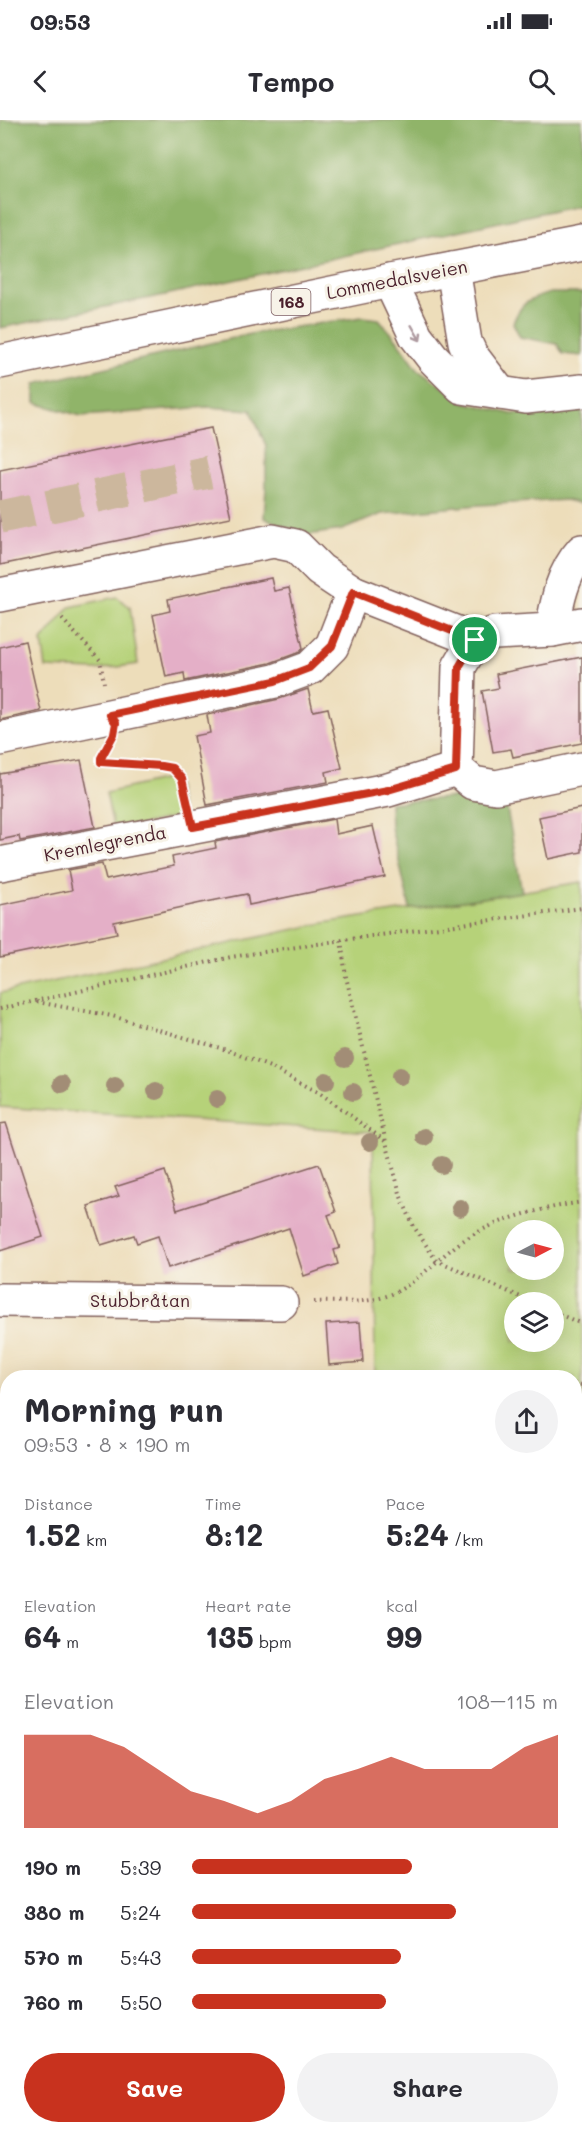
<!DOCTYPE html>
<html lang="en">
<head>
<meta charset="utf-8">
<style>
	body { margin:0; font-family:Mali,sans-serif; background:#f2f2f3; color:#2b2b33; height:100vh; display:flex; flex-direction:column; font-size:22px; white-space:nowrap }
	* { box-sizing:border-box; margin:0 }
	p { font-size:20px; color:#7c7c81 }
	.icon { flex:none; width:33px; height:33px; fill:none; stroke:currentColor; stroke-width:2; stroke-linecap:round; stroke-linejoin:round }
	.map { position:relative; flex:1; overflow:hidden }
	.drawer { position:absolute; left:0px; top:1250px; width:582px; height:764px; display:flex; flex-direction:column; background:#fff; border-radius:24px 24px 0 0; box-shadow:0 6px 24px #0002 }
	.drawer>* { flex:none }
	.needle { width:39px; rotate:84deg }
	.controls { position:absolute; left:504px; top:1100px; display:grid; gap:12px }
	.controls a { display:grid; place-items:center; width:60px; height:60px; border-radius:50%; background:#fff; box-shadow:0 6px 24px #0002; font-size:30px }
	.pin { position:absolute; display:grid; place-items:center; width:51px; height:51px; color:#fff; margin:-26px; border:3px solid #fff; border-radius:50%; box-shadow:0 2px 6px #0007 }
	.round { display:grid; place-items:center; flex:none; width:63px; height:63px; border-radius:32px; background:#f2f2f3 }
	.head { display:flex; align-items:center; justify-content:space-between; height:102px; padding:0 24px }
	h1 { font-size:33px; font-weight:700; line-height:45px }
	.figures { display:grid; grid-template-columns:repeat(3,1fr); gap:9px; height:102px; padding:6px 24px }
	.figures div { display:grid; align-content:center }
	.figures b { font-size:30px; font-weight:700 }
	.figures small { font-size:16px; font-weight:400 }
	.figures p { font-size:16px }
	.chart { height:168px; padding:12px 24px }
	.chart p { display:flex; justify-content:space-between }
	.chart svg { width:100%; height:108px; margin-top:6px; fill:#c8321e; opacity:.7 }
	.cta { display:flex; gap:12px; margin-top:auto; padding:12px 24px }
	.cta a { flex:1; height:69px; border-radius:36px; background:#c8321e; color:#fff; font-size:24px; font-weight:700; line-height:69px; text-align:center }
	.cta a+a { background:#f2f2f3; color:#2b2b33 }
	ul { padding:0 24px; list-style:none; font-size:20px }
	li { display:grid; grid-template-columns:96px 72px 1fr; align-items:center; height:45px }
	li i { height:15px; border-radius:8px; background:#c8321e }
	.status { display:flex; justify-content:space-between; align-items:center; height:42px; padding:0 30px; background:#fff; direction:ltr }
	.status svg { height:16px; fill:currentColor }
	header { display:flex; justify-content:space-between; align-items:center; height:78px; padding:0 24px; background:#fff; font-size:27px; font-weight:700 }
	.map>svg:first-child { display:block }
	.green { fill:#b6d279; stroke:#807852; stroke-width:1.5; fill-rule:evenodd }
	.forest { fill:#90b469; stroke:#6d6a4a; stroke-width:1.5 }
	.building { fill:#e4afc7 }
	.lines { fill:none; stroke-linecap:round; stroke-linejoin:round }
	.minor-tunnel { stroke:#ccb79d; stroke-width:33; stroke-dasharray:33 16; stroke-linecap:butt }
	.minor-casing { stroke:#83625d; stroke-width:36 }
	.major-casing { stroke:#83625d; stroke-width:36 }
	.path { stroke:#83625d; stroke-width:4; stroke-dasharray:1.5 4.5; stroke-linecap:butt }
	.minor { stroke:#fff; stroke-width:33 }
	.major { stroke:#fff; stroke-width:33 }
	.tree { fill:#a28d76 }
	.oneway { stroke:#ae9aa0 }
	.route-casing { stroke:#fff; stroke-width:12 }
	.route { stroke:#c8321e; stroke-width:8 }
	.labels { text-anchor:middle; stroke-width:6; stroke-linejoin:round; paint-order:stroke }
	.shield { fill:#f7f3e8; stroke:#7e5f64; stroke-width:1.5 }
	.shield-label { font-size:16px; font-weight:bold; fill:#4a1f2b }
	.street-label { font-size:18px; fill:#4a1f2b; stroke:#f7f3e8 }
</style>
</head>
<body>
<div class="status"><b>09:53</b><svg viewBox="0 0 49 12"><path d="M0 12V9h3v3zM5 12V6h3v6zM10 12V3h3v9zM15 12V0h3v12zM26 1h20v11H26zM47 4h2v5h-2z"/></svg></div>
<header><svg class="icon" aria-label="back" viewBox="0 0 24 24"><path d="M15 5l-7 7 7 7"/></svg>Tempo<svg class="icon" aria-label="search" viewBox="0 0 24 24"><circle cx="10" cy="10" r="6"/><path d="M15 15l6 6"/></svg></header>
<div class="map">
<svg width="582" height="2012" viewBox="0 0 582 2012">
	<rect width="100%" height="100%" fill="#f7f3e8"/>
	<filter id="ink" filterUnits="userSpaceOnUse"><feTurbulence type="fractalNoise" baseFrequency=".0167" numOctaves="2"/><feDisplacementMap in="SourceGraphic" scale="12" xChannelSelector="R" yChannelSelector="G"/><feConvolveMatrix kernelMatrix="1 2 1 2 8 2 1 2 1" color-interpolation-filters="sRGB"/></filter>
	<filter id="wash" filterUnits="userSpaceOnUse"><feTurbulence type="fractalNoise" baseFrequency=".008" numOctaves="4" result="noise"/><feDisplacementMap in="SourceGraphic" scale="24" xChannelSelector="R" yChannelSelector="G"/><feGaussianBlur stdDeviation="1.35" result="paint"/><feColorMatrix in="noise" values="0 0 0 0 0 0 0 0 0 0 0 0 0 0 0 0 0 1.4 0 .05"/><feComposite in="paint" operator="in"/></filter>
	<g filter="url(#wash)">
		<rect width="100%" height="100%" fill="#edddba"/>
		<g class="green">
			<path d="M117 477 130 487 138 544 96 550 46 548 42 521 70 487Z"/>
			<path d="M175 657 182 696 114 711 106 673Z"/>
			<path d="M582 762V1304L575 1305 574 1257H375L373 1012 0 987V873L324 803ZM514 1110H554V1149H514ZM514 1182H554V1221H514Z"/>
		</g>
		<g class="forest">
			<path d="M0 0H582V84L165 175 0 208Z"/>
			<path d="M550 173H582V236L563 234 557 224 520 217 513 203C522 181 528 180 550 173Z"/>
			<path d="M362 197 379 199 398 221 418 249 464 282 512 294 582 286V384L566 380 479 385 382 394 342 410 307 415 264 398 266 368V326L251 290 208 287 81 296 35 283V264L250 214Z"/>
			<path d="M459 677 471 682 505 678 522 772 410 789 391 707 390 683Z"/>
			<path d="M582 1304V1662L575 1664 574 1305Z"/>
			<path d="M7 1807V1949L0 1951V1810Z"/>
		</g>
		<g id="blocks">
			<g class="building">
				<path d="M211 308 231 397 0 445V350Z"/>
				<path d="M271 458 274 471 289 468 303 528 300 532 270 543 185 561 184 553 166 557 153 495 170 491 168 479Z"/>
				<path d="M25 521 41 591 0 600V527Z"/>
				<path d="M582 537V623L513 637 511 629 493 632 482 571 499 568 496 554Z"/>
				<path d="M308 569 313 591 328 588 342 648 326 652 328 662 207 685 194 616 210 613 207 595 279 579Z"/>
				<path d="M81 640 95 707 20 721 19 716 0 720V654Z"/>
				<path d="M582 688V732L548 739 539 697Z"/>
				<path d="M334 699 336 714 373 706 385 757 249 785 247 774 201 783 114 802 117 813 0 837V785L72 770 68 750 102 744 106 760 174 746 172 737 216 728 215 722Z"/>
				<path d="M6 1003 43 1117 0 1131V1004Z"/>
				<path d="M319 1044 336 1092 328 1095 340 1128 334 1130 338 1144 304 1156 289 1108 168 1148 158 1116 137 1123 134 1115 101 1125 88 1086 119 1076 115 1067 165 1051 177 1090Z"/>
				<path d="M360 1202 363 1242 329 1245 326 1204Z"/>
			</g>
		</g>
	</g>
	<g filter="url(#ink)">
		<use href="#blocks" fill-opacity="0" stroke="#83625d" stroke-width="1.5"/>
		<g class="lines">
			<path class="minor-tunnel" d="M0 397 209 352"/>
			<defs>
				<g id="minor">
					<path d="M453 149 465 222 471 235 500 273"/>
					<path d="M390 161 416 216 433 238 462 267 526 277 582 271"/>
					<path d="M0 475 273 421 296 426 320 450 353 472 475 520"/>
					<path d="M582 504 552 510 495 513 475 520 459 547 456 649 473 663 496 667 582 649"/>
					<path d="M552 510C557 482 562 453 582 431"/>
					<path d="M0 619 275 561 310 548 332 526 353 472"/>
					<path d="M0 744 388 670 456 649"/>
					<path d="M0 1180 281 1183"/>
					<path d="M574 1880 582 1876"/>
					<path d="M563 2006 566 2012"/>
					<path d="M183 2012 205 2006"/>
				</g>
				<path id="major" d="M0 242 390 161 582 124"/>
			</defs>
			<use href="#minor" class="minor-casing"/>
			<use href="#major" class="major-casing"/>
			<g class="path">
				<path d="M62 499 100 540 104 563"/>
				<path d="M103 634 101 642 104 644C120 644 158 642 171 648 181 653 183 663 185 672"/>
				<path d="M341 820 346 857 386 1022 401 1077 414 1107 436 1140 532 1182"/>
				<path d="M37 882 112 896 227 930 270 947 320 973 385 1021"/>
				<path d="M0 889 231 837 343 820 582 788"/>
				<path d="M314 1182C341 1181 371 1185 396 1172 420 1160 438 1138 461 1122 497 1098 540 1089 582 1082"/>
				<path d="M554 1192 582 1204"/>
				<path d="M574 1264 582 1265"/>
				<path d="M0 1447 8 1444"/>
				<path d="M574 1470 582 1468"/>
				<path d="M574 1686 582 1685"/>
				<path d="M0 1921 8 1919"/>
			</g>
			<use href="#minor" class="minor"/>
			<use href="#major" class="major"/>
		</g>
		<g class="tree">
			<circle cx="345" cy="938" r="9"/>
			<circle cx="400" cy="956" r="9"/>
			<circle cx="326" cy="961" r="9"/>
			<circle cx="62" cy="964" r="9"/>
			<circle cx="115" cy="966" r="9"/>
			<circle cx="156" cy="971" r="9"/>
			<circle cx="353" cy="972" r="9"/>
			<circle cx="217" cy="979" r="9"/>
			<circle cx="424" cy="1017" r="9"/>
			<circle cx="370" cy="1022" r="9"/>
			<circle cx="442" cy="1045" r="9"/>
			<circle cx="460" cy="1088" r="9"/>
		</g>
		<defs><path id="oneway-shaft" d="M-6 0H5M1.5-3L5.5 0L1.5 3" fill="none" stroke-width="1.6" stroke-linecap="round" stroke-linejoin="round" transform="scale(1.5)"/></defs>
		<use class="oneway" href="#oneway-shaft" transform="translate(416 213) rotate(60)"/>
	</g>
	<g class="lines" filter="url(#ink)">
		<defs>
			<path id="route" d="M353 472 475 520 459 547 456 650 388 670 193 707 182 659 172 648 161 646 101 642V638L114 614 116 603 110 595 275 561 309 548 332 526Z"/>
		</defs>
		<use href="#route" class="route-casing"/>
		<use href="#route" class="route"/>
	</g>
	<g class="labels">
		<rect class="shield" x="271.5" y="169" width="39" height="26" rx="4.5"/>
		<g class="shield-label">
			<text x="291" y="188">168</text>
		</g>
		<g class="street-label">
			<text transform="translate(397 160) rotate(-11)" y="6">Lommedalsveien</text>
			<text transform="translate(105 724) rotate(-11)" y="6">Kremlegrenda</text>
			<text x="140" y="1187">Stubbråtan</text>
		</g>
	</g>
</svg>
<div class="controls">
<a><svg class="needle" viewBox="-14 -14 28 28"><path d="M0-13l5 13h-10z" fill="#e53935"/><path d="M0 13l5-13h-10z" fill="#7c7c81"/></svg></a>
<a><svg class="icon" aria-label="layers" viewBox="0 0 24 24"><path d="M12 4l9 5-9 5-9-5zM3 14l9 5 9-5"/></svg></a>
</div>
<div class="pin" style="left:475px;top:520px;background:#1e9e55"><svg class="icon" aria-label="arrive" viewBox="0 0 24 24"><path d="M6 21V4h12l-3 4 3 4H6"/></svg></div>
<section class="drawer">
<div class="head"><div><h1>Morning run</h1><p>09:53 · 8 × 190 m</p></div><a class="round"><svg class="icon" aria-label="share" viewBox="0 0 24 24"><path d="M12 15V3M7 8l5-5 5 5M5 13v7h14v-7"/></svg></a></div>
<div class="figures">
<div><p>Distance</p><b>1.52<small> km</small></b></div>
<div><p>Time</p><b>8:12</b></div>
<div><p>Pace</p><b>5:24<small> /km</small></b></div>
</div>
<div class="figures">
<div><p>Elevation</p><b>64<small> m</small></b></div>
<div><p>Heart rate</p><b>135<small> bpm</small></b></div>
<div><p>kcal</p><b>99</b></div>
</div>
<div class="chart"><p><span>Elevation</span>108–115 m</p>
<svg viewBox="0 0 160 44" preserveAspectRatio="none"><path d="M0 44V6L10 6L20 6L30 11L40 20L50 29L60 33L70 38L80 33L90 24L100 20L110 15L120 20L130 20L140 20L150 11L160 6V44z"/></svg>
</div>
<ul>
<li><b>190 m</b>5:39<i style="width:60%"></i></li>
<li><b>380 m</b>5:24<i style="width:72%"></i></li>
<li><b>570 m</b>5:43<i style="width:57%"></i></li>
<li><b>760 m</b>5:50<i style="width:53%"></i></li>
</ul>
<div class="cta"><a>Save</a><a>Share</a></div>
</section>
</div>
</body>
</html>
